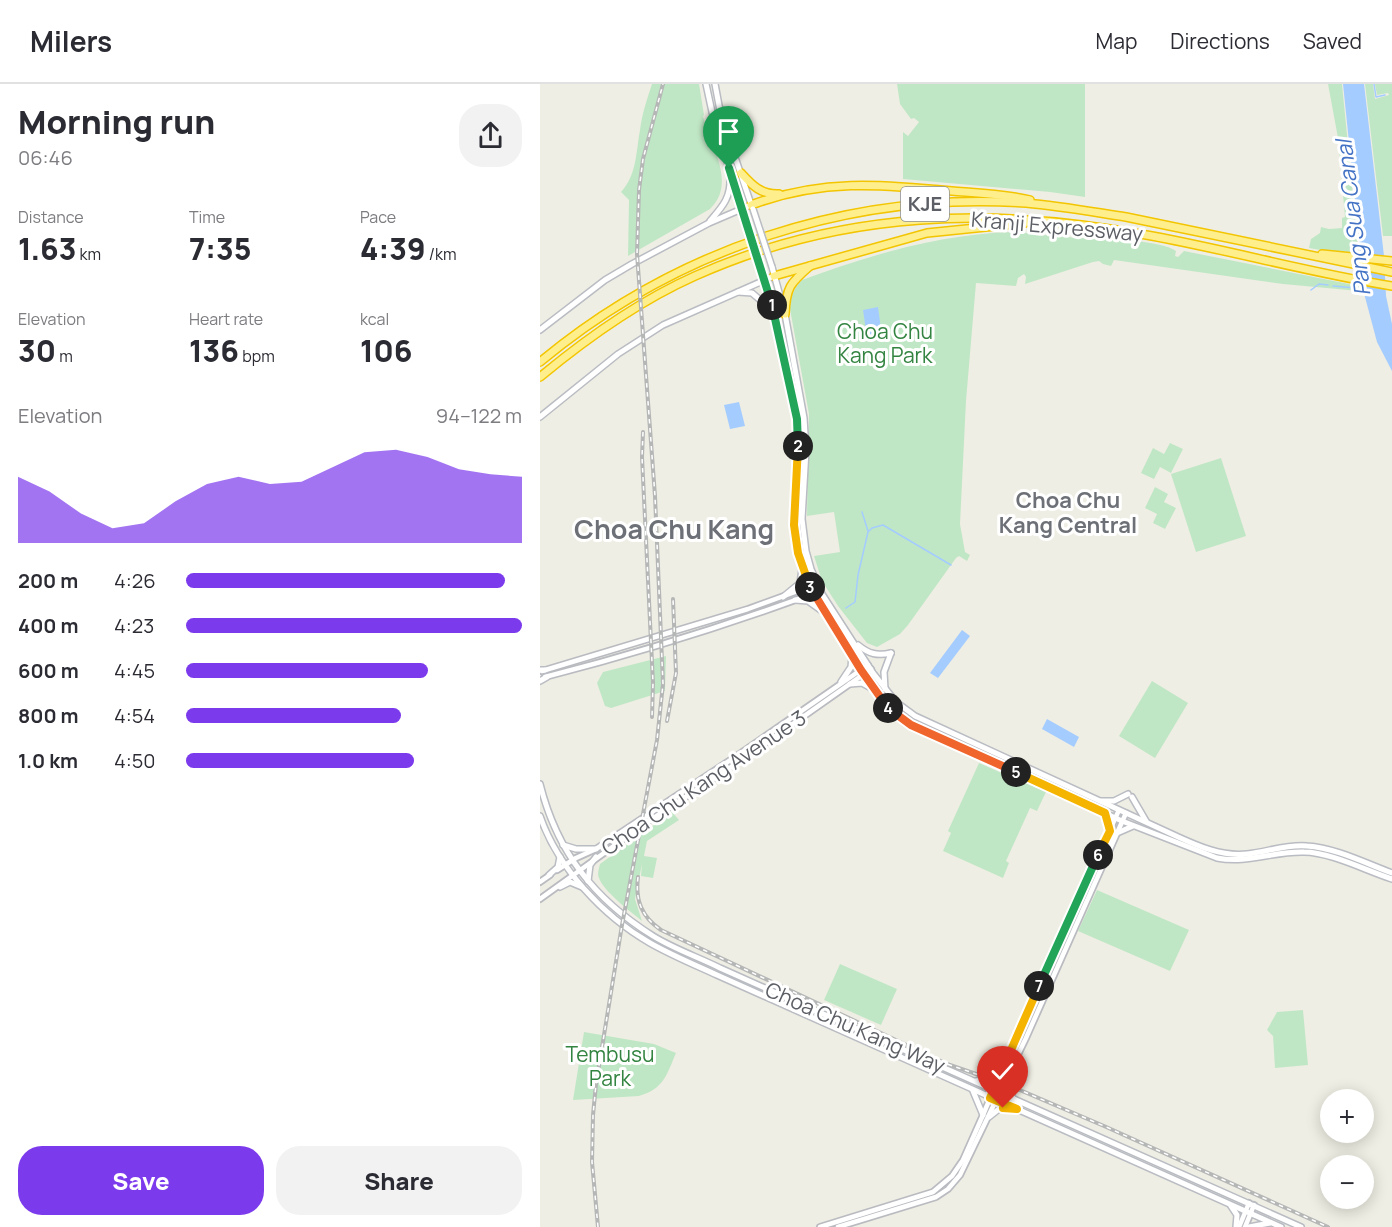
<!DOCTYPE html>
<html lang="en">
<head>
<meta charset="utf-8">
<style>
	body { margin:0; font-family:Manrope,sans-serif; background:#f2f2f3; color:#2b2b33; height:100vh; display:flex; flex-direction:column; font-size:22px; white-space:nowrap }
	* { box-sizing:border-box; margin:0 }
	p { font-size:20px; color:#7c7c81 }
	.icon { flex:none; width:33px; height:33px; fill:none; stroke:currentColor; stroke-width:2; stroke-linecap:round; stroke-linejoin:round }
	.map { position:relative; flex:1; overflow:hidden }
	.sheet { display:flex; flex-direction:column; background:#fff; width:540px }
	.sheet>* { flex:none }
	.tools { position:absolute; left:780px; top:1005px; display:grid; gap:12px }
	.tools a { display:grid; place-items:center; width:54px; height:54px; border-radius:50%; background:#fff; box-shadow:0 3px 15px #0003; font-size:30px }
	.pin { position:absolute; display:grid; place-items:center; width:51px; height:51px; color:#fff; margin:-62px -26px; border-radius:50% 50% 50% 0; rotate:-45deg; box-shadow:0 0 6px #0007 }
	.pin .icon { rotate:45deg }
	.km { position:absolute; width:30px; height:30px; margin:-15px; border-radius:50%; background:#222; color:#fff; font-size:16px; line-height:30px; text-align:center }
	.round { display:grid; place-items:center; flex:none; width:63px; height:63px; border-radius:24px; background:#f2f2f3 }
	.headline { display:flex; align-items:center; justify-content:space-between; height:102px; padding:0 18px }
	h1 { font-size:33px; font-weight:800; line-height:45px }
	.figures { display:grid; grid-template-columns:repeat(3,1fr); gap:9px; height:102px; padding:6px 18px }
	.figures div { display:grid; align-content:center }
	.figures b { font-size:30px; font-weight:800 }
	.figures small { font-size:16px; font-weight:400 }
	.figures p { font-size:16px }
	.chart { height:168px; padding:12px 18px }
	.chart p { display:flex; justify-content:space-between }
	.chart svg { width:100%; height:108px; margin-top:6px; fill:#7c3aed; opacity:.7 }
	.action { display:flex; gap:12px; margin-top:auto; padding:12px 18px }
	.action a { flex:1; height:69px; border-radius:24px; background:#7c3aed; color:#fff; font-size:24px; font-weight:800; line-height:69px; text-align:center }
	.action a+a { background:#f2f2f3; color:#2b2b33 }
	ul { padding:0 18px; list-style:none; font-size:20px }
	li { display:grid; grid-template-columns:96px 72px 1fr; align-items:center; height:45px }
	li i { height:15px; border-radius:8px; background:#7c3aed }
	header { display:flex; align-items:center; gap:36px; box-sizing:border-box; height:84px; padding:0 30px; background:#fff; border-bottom:2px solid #e1e1e2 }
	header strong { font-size:28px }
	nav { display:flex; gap:33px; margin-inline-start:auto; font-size:21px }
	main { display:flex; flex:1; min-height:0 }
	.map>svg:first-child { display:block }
	.green { fill:#c0e7c5 }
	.water { fill:#a4ccff }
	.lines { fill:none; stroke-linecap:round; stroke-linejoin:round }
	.stream { stroke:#a4ccff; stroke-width:1.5 }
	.tertiary-casing { stroke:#b9bbc0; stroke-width:8 }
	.secondary-casing { stroke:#b9bcc2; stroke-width:8 }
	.motorway-casing { stroke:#f3c500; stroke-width:10 }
	.tertiary { stroke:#fff; stroke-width:4.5 }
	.secondary { stroke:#fff; stroke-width:5 }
	.motorway { stroke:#feef8c; stroke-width:7 }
	.rail-casing { stroke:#b5b6b6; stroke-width:4 }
	.rail { stroke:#fff; stroke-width:1.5; stroke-dasharray:4.5; stroke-linecap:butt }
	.secondary-bridge-casing { stroke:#b9bcc2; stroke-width:8; stroke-linecap:butt }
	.secondary-bridge { stroke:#fff; stroke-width:5 }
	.split-1-casing { stroke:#fff; stroke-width:12 }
	.split-2-casing { stroke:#fff; stroke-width:12 }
	.split-3-casing { stroke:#fff; stroke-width:12 }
	.split-4-casing { stroke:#fff; stroke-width:12 }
	.split-5-casing { stroke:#fff; stroke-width:12 }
	.split-6-casing { stroke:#fff; stroke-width:12 }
	.split-7-casing { stroke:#fff; stroke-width:12 }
	.split-8-casing { stroke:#fff; stroke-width:12 }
	.split-1 { stroke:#22a559; stroke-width:8 }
	.split-2 { stroke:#22a559; stroke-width:8 }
	.split-3 { stroke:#f5b400; stroke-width:8 }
	.split-4 { stroke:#f0652b; stroke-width:8 }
	.split-5 { stroke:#f0652b; stroke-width:8 }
	.split-6 { stroke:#f5b400; stroke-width:8 }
	.split-7 { stroke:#22a559; stroke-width:8 }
	.split-8 { stroke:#f5b400; stroke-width:8 }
	.labels { text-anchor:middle; stroke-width:6; stroke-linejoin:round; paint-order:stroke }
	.shield { fill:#fff; stroke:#8d8f93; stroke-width:1.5 }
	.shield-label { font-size:20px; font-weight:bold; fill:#5c5f65 }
	.street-label { font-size:21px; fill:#5c5f65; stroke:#fff }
	.park-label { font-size:21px; fill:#338441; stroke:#fff }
	.water-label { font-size:22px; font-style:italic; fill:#4473c5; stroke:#fff }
	.neighbourhood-label { font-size:22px; font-weight:bold; fill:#6d7177; stroke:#fff }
	.district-label { font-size:27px; font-weight:bold; fill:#6d7177; stroke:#fff }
</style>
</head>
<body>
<header>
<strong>Milers</strong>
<nav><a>Map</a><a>Directions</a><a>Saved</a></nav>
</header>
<main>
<section class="sheet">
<div class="headline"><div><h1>Morning run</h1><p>06:46</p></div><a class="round"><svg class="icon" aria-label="share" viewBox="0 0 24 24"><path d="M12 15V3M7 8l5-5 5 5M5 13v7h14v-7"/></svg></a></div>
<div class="figures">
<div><p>Distance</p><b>1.63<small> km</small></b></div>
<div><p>Time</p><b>7:35</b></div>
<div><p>Pace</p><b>4:39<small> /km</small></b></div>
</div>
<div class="figures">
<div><p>Elevation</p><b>30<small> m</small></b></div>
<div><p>Heart rate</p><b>136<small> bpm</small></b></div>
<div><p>kcal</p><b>106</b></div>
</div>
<div class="chart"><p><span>Elevation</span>94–122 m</p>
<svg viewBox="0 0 160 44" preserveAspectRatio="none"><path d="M0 44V17L10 23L20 32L30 38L40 36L50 27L60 20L70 17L80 20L90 19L100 13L110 7L120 6L130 9L140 14L150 16L160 17V44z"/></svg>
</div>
<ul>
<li><b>200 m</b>4:26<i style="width:95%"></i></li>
<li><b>400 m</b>4:23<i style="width:100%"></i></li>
<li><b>600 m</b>4:45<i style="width:72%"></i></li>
<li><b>800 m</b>4:54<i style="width:64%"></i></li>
<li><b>1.0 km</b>4:50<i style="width:68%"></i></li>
</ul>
<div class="action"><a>Save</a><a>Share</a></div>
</section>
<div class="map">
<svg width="852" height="1143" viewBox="0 0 852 1143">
	<rect width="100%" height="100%" fill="#efeee4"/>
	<g class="green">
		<path d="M112 0H159L164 31 163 32C169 60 198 99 170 125L88 172 89 116 81 108C97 91 96 67 100 46 102 30 107 15 112 0Z"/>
		<path d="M357 0H545V113L510 108 363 95V48L368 52 379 38 374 34 371 35 360 20Z"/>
		<path d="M788 0H802L819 173 769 164 771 155 780 149 781 143 789 145 802 144V134L805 133 798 54Z"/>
		<path d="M825 0H833L835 15 849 11 848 9 837 11 835 0H852V152H843Z"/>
		<path d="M473 148C498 149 523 154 548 154 566 154 623 157 636 167L635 172 638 173 644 167 819 202V207L743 200 574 176 571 182 563 180 559 177 553 178 485 200 486 193 484 190 478 194 476 202 436 199 426 317 420 440 425 468 430 471 427 477 419 472 416 474 368 541 360 550 337 563 327 559 298 522 282 497 274 472 300 468 294 428 267 432 269 330 250 225C250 213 253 205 262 196 330 171 399 150 473 148Z"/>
		<path d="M630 359 643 365 631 389 620 383 614 395 601 389 613 364 624 370Z"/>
		<path d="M681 374 706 452 656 468 631 390Z"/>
		<path d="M615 403 628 410 624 418 636 424 625 445 613 439 617 430 605 424Z"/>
		<path d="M126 572 125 607 71 624 65 622 57 599 63 588Z"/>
		<path d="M612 597 648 619 615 674 579 652Z"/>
		<path d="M439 679 506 708 497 727 490 724 466 777 469 779 463 794 403 767 411 749 408 747Z"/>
		<path d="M132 728 139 736 107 757 104 772 117 774 113 794 101 792 102 780 95 815 102 837C90 827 64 808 59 794 57 790 59 784 60 780Z"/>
		<path d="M557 806 649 846 630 887 538 847Z"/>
		<path d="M300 880 357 905 341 941 284 916Z"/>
		<path d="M763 926 768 981 735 984 733 952 727 946 737 928Z"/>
		<path d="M44 948 114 960 136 969C127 990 124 1005 99 1012L33 1016Z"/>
	</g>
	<g class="water">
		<path d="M803 0H824L844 172 846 212 852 240V287L837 258 825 213Z"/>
		<path d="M338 223 342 252 327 254 323 226Z"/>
		<path d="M199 318 205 342 190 345 184 321Z"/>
		<path d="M422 546 430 552 398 594 390 589Z"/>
		<path d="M507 635 539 653 534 663 502 645Z"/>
	</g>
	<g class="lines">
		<g class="stream">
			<path d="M834 0 836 13 845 11"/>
			<path d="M793 202 816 204"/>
			<path d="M771 206 779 200 788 201"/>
			<path d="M322 428 328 447"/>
			<path d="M306 524 315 518 318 491 328 448 332 444 343 441 411 481"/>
		</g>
		<defs>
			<g id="tertiary">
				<path d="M2 587 208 525 277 500"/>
				<path d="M5 593C98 569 191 540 280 507"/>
				<path d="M17 786 36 774 56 765 198 671 328 581"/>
				<path d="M0 798 10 791"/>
				<path d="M0 815 103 741 196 680 331 585"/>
				<path d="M280 1143 393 1108 412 1092 423 1076 443 1031 488 924 579 726"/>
				<path d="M298 1143 396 1113 408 1105 420 1091 486 954 586 729"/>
				<path d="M699 1143 709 1119"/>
				<path d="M705 1143 714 1121"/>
			</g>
			<g id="secondary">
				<path d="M166 0 172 28 202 127"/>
				<path d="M175 0 181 32 212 123"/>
				<path d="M170 137C182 123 191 114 190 94"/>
				<path d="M232 183 245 230 264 334 266 366 262 435 266 467 271 485 282 510 333 589 356 618 375 632 636 752C658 762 682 773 707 770 727 768 747 760 767 762 796 764 825 779 852 789"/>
				<path d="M222 187 235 228 257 335 258 357 254 441 262 480 275 513 340 614 348 624 371 641 582 737 677 774C707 780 734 767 764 768 790 768 827 787 852 795"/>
				<path d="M198 208 212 209 233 227"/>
				<path d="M0 246 65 196 92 180 169 139 211 121"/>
				<path d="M0 333 78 270 123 241 234 192"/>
				<path d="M243 513 260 499 262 485"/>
				<path d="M255 516 268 517 282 527"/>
				<path d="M318 561C329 570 337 572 351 569"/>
				<path d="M0 586H5"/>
				<path d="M0 597 7 593"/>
				<path d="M301 598 311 583 312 572"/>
				<path d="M310 600 322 599 333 605"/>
				<path d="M345 605 344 588 351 569"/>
				<path d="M0 700C17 768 54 815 113 852 134 865 158 873 180 884L761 1143"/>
				<path d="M592 713 606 737"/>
				<path d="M561 717H574L588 710"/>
				<path d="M565 729 570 747"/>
				<path d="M0 732C18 784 63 832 110 859 131 871 155 881 177 891L741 1143"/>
				<path d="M577 749 593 742"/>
				<path d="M23 761 36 765H56"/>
				<path d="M9 791 18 783 20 773"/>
				<path d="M48 797 50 781 56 773"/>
				<path d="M20 803 30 798 42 803"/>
				<path d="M468 991 469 1005 473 1014"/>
				<path d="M436 997 453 994 461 988"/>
				<path d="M433 1007 443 1031"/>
				<path d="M449 1033 459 1025H472"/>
				<path d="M691 1122 697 1131 696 1143"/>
				<path d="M709 1143 730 1139"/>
			</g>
			<g id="motorway">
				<path d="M201 89C212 101 221 111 239 110"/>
				<path d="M211 121C281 95 340 100 412 107 438 109 465 110 490 116"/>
				<path d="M782 170 852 177"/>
				<path d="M234 192 387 149 485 139"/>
				<path d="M245 230C246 204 250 199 270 182"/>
				<path d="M0 278C136 165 310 107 486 119 520 122 553 128 586 133L852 188"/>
				<path d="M0 293C47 254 99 217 155 192 302 126 456 122 612 152 693 167 771 189 852 202"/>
			</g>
		</defs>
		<use href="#tertiary" class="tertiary-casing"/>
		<use href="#secondary" class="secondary-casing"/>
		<use href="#motorway" class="motorway-casing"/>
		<use href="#tertiary" class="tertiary"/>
		<use href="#secondary" class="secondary"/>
		<use href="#motorway" class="motorway"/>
		<defs>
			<g id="rail">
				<path d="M103 348 102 373 113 599 112 633"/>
				<path d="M127 637 136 589 133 515"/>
				<path d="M98 793C95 817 102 833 121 846L407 980 468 1001 564 1042 788 1143"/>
				<path d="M58 1143 52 1078 53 1031 56 1000 82 841 117 656 123 600 115 412 97 170 99 106 103 75 123 0"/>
			</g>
		</defs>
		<use href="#rail" class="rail-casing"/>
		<use href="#rail" class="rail"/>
		<defs>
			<g id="secondary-bridge">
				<path d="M213 125 232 183"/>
				<path d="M203 129 222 187"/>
			</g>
		</defs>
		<use href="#secondary-bridge" class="secondary-bridge-casing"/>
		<use href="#secondary-bridge" class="secondary-bridge"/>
	</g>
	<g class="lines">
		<defs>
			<path id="split-1" d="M189 84 232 221"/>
			<path id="split-2" d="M232 221 257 335 258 362"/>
			<path id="split-3" d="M258 362 254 441 258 469 270 503"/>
			<path id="split-4" d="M270 503 321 586 348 624"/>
			<path id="split-5" d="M348 624 371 641 476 688"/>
			<path id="split-6" d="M476 688 565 729 570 747 558 771"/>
			<path id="split-7" d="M499 902 558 771"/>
			<path id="split-8" d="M463 1024 477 1025 450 1014 499 902"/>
		</defs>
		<use href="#split-1" class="split-1-casing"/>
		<use href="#split-2" class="split-2-casing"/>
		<use href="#split-3" class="split-3-casing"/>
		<use href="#split-4" class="split-4-casing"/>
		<use href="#split-5" class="split-5-casing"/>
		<use href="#split-6" class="split-6-casing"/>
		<use href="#split-7" class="split-7-casing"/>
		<use href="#split-8" class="split-8-casing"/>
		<use href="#split-1" class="split-1"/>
		<use href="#split-2" class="split-2"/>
		<use href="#split-3" class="split-3"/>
		<use href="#split-4" class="split-4"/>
		<use href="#split-5" class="split-5"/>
		<use href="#split-6" class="split-6"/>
		<use href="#split-7" class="split-7"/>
		<use href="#split-8" class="split-8"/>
	</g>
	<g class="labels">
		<rect class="shield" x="361" y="103" width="48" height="34" rx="4.5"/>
		<g class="shield-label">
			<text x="385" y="127">KJE</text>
		</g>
		<g class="street-label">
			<text transform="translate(517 143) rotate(5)" y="7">Kranji Expressway</text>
			<text transform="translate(164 699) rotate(-34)" y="7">Choa Chu Kang Avenue 3</text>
			<text transform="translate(315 944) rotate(24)" y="7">Choa Chu Kang Way</text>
		</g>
		<g class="park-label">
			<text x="345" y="255">Choa Chu<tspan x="345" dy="24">Kang Park</tspan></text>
			<text x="70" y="978">Tembusu<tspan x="70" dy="24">Park</tspan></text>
		</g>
		<g class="water-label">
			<text transform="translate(813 134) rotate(-97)" y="8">Pang Sua Canal</text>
		</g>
		<g class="neighbourhood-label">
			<text x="528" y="424">Choa Chu<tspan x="528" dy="25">Kang Central</tspan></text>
		</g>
		<g class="district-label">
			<text x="134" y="455">Choa Chu Kang</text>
		</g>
	</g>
</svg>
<div class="tools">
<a>+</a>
<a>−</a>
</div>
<div class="pin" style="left:189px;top:84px;background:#1e9e55"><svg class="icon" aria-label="arrive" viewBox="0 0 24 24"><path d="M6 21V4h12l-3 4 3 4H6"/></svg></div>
<div class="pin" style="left:463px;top:1024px;background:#d93025"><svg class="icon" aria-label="check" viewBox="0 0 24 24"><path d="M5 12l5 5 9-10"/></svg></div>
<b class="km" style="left:232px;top:221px">1</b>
<b class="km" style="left:258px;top:362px">2</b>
<b class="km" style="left:270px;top:503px">3</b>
<b class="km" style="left:348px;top:624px">4</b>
<b class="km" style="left:476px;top:688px">5</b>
<b class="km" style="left:558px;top:771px">6</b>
<b class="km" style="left:499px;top:902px">7</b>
</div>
</main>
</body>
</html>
